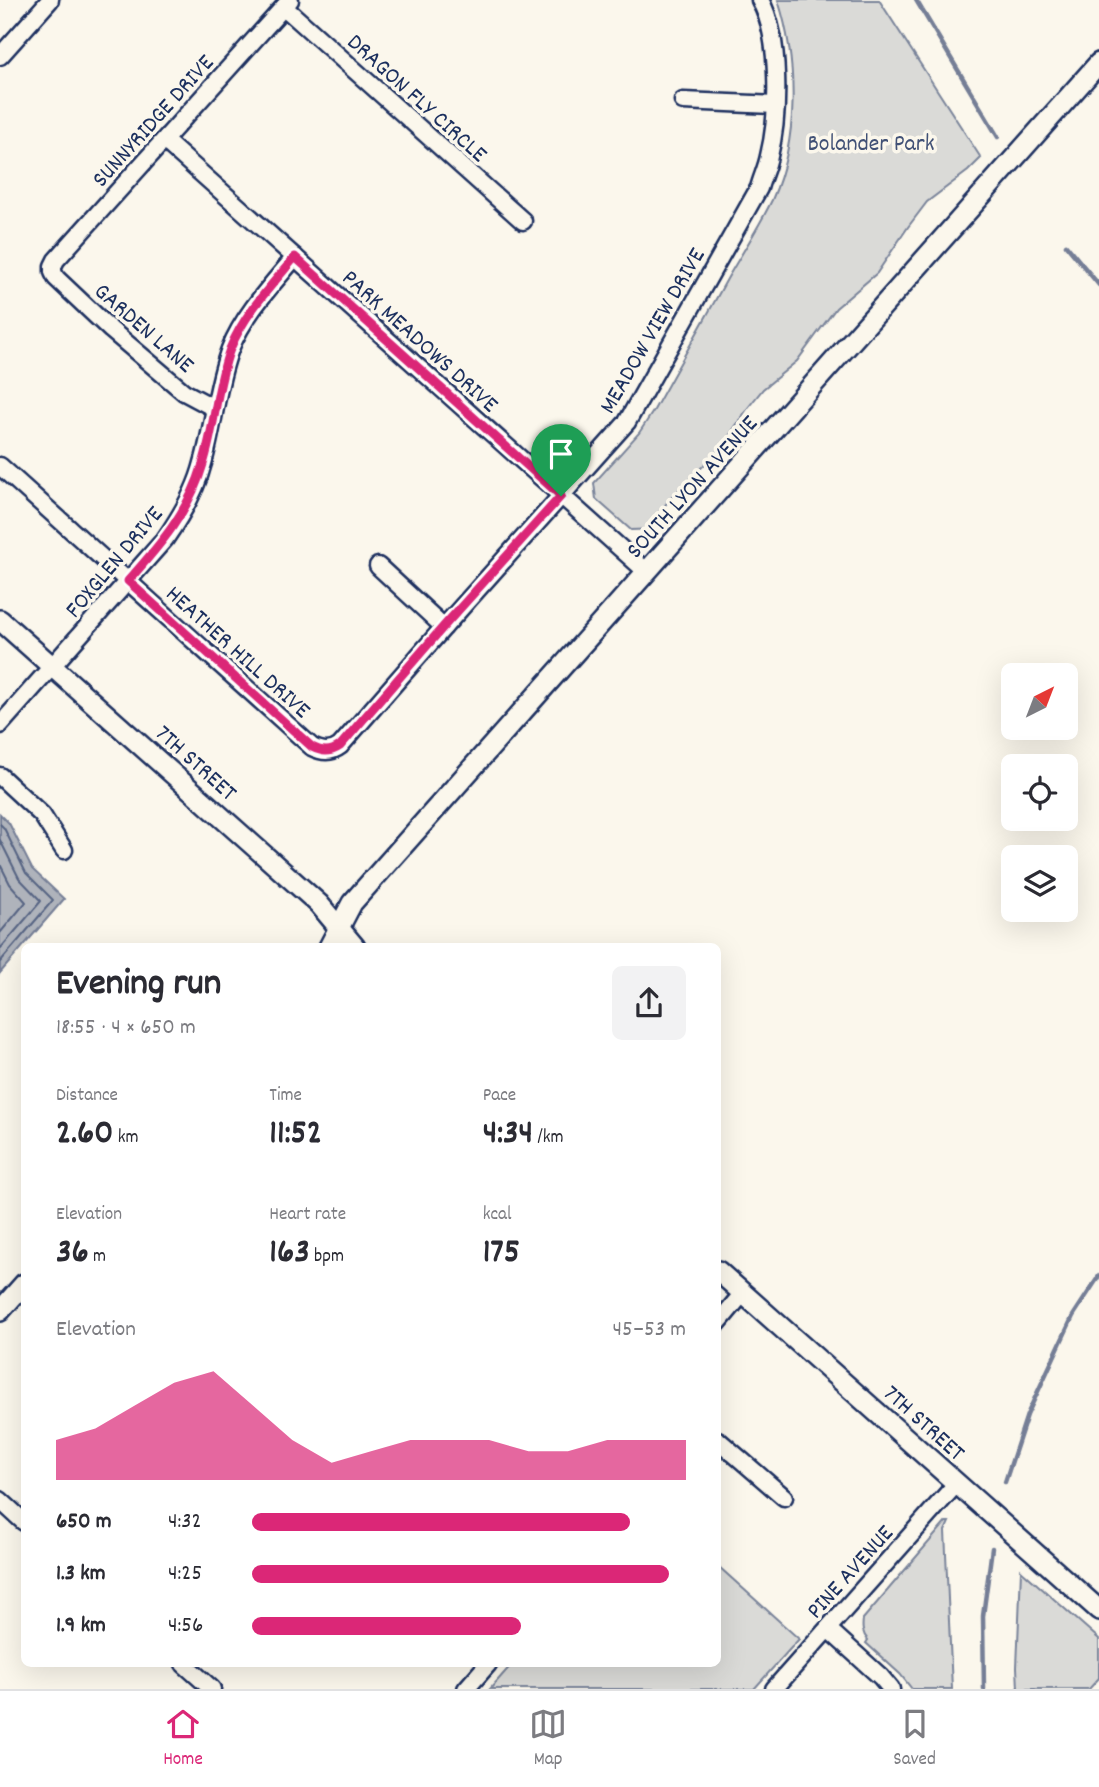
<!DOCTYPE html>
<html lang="en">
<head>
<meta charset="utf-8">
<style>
	body { margin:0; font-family:Dekko,sans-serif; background:#f2f2f3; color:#2b2b33; height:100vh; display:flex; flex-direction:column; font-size:26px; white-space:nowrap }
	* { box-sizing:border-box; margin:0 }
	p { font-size:23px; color:#7c7c81 }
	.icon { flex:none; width:38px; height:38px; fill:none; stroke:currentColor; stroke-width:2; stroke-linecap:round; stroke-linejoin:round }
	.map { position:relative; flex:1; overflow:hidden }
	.side { position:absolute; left:21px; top:943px; width:700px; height:724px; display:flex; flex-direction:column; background:#fff; border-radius:10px; box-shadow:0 7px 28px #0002 }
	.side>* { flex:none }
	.needle { width:46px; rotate:42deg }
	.tools { position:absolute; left:1001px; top:663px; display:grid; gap:14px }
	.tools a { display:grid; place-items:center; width:77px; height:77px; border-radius:10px; background:#fff; box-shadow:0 7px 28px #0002; font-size:35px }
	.pin { position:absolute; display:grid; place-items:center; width:60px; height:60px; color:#fff; margin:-72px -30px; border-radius:50% 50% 50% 0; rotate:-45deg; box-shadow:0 0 7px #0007 }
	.pin .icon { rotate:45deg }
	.round { display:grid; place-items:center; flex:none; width:74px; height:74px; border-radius:10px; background:#f2f2f3 }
	.summary { display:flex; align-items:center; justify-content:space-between; height:119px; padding:0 35px }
	h1 { font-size:38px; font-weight:800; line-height:52px }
	.stats { display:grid; grid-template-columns:repeat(3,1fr); gap:10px; height:119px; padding:7px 35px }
	.stats div { display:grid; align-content:center }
	.stats b { font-size:35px; font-weight:800 }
	.stats small { font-size:19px; font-weight:400 }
	.stats p { font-size:19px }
	.chart { height:196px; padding:14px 35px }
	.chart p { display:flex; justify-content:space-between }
	.chart svg { width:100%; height:126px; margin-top:7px; fill:#db2777; opacity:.7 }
	ul { padding:0 35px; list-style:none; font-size:23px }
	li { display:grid; grid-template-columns:112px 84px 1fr; align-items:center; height:52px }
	li i { height:18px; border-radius:9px; background:#db2777 }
	.tabs { display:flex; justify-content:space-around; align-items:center; height:98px; border-top:2px solid #e1e1e2; background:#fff; font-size:19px; color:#7c7c81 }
	.tabs a { display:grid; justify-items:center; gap:4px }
	.tabs .on { color:#db2777 }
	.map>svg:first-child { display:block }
	.green { fill:#dadad7; stroke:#7a849a; stroke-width:2 }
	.water { fill:#afb3bb; stroke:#747e96; stroke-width:2 }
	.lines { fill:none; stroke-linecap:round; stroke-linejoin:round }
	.shore { stroke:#566483; stroke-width:2 }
	.stream { stroke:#747e96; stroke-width:4.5 }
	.minor-casing { stroke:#1b2f5e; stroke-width:21 }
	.tertiary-casing { stroke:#1b2f5e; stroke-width:24 }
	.minor { stroke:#fbf7ec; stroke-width:16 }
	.tertiary { stroke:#fbf7ec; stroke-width:19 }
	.route-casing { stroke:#fff; stroke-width:14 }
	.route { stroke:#db2777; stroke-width:9 }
	.labels { text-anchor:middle; stroke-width:7; stroke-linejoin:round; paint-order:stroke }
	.street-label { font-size:24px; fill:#1b2f5e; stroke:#fbf7ec }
	.park-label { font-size:24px; fill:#415176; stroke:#fbf7ec }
</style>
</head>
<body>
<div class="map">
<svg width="1099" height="1689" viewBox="0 0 1099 1689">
	<rect width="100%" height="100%" fill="#fbf7ec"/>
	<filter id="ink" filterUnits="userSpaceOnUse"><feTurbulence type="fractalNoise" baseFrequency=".0143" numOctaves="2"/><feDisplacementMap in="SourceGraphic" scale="14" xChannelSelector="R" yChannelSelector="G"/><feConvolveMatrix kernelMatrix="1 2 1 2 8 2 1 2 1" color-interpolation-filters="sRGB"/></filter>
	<g filter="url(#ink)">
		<g class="green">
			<path d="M778 0H879L981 158 968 171 927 202 908 227 877 273 836 308 797 361 763 389 747 409 721 448 670 499 663 508 656 529 631 530 596 499 594 483 639 433 654 410C678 366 703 323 727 279 742 253 759 227 772 200 799 139 798 62 778 0Z"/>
			<path d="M946 1522H949L945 1531 952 1689H912L900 1674 866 1643 868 1640C862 1633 862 1628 863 1619Z"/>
			<path d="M718 1566 799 1639 754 1689H490L512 1664H718Z"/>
			<path d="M1021 1570 1099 1639V1678L1089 1689H1018L1017 1667Z"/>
		</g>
		<path class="water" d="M0 814 9 823 32 869 64 899 0 973Z"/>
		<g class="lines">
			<g class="shore">
				<path d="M0 824 4 828 26 873 53 900 0 962"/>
				<path d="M0 840 19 878 41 901 0 949"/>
				<path d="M0 864 10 884 26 902 0 933"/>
			</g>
			<g class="stream">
				<path d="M916 0 998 137"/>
				<path d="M1066 245 1099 285"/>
				<path d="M1005 1482 1027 1415 1073 1316 1099 1276"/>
				<path d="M984 1689 983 1616 992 1548"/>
			</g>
			<defs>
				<g id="minor">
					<path d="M284 7 523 221"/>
					<path d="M0 56 50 0"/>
					<path d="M683 101 775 105"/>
					<path d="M165 141 647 572"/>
					<path d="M214 408 184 392 111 330 56 278 53 272V266L56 260 290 0"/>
					<path d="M0 466 312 747C322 752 331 753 340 746L444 627 627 422 759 188C762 177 767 167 769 156 779 116 781 37 760 0"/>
					<path d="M378 566 444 627"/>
					<path d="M0 725 165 539C181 516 196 491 203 463 214 425 216 386 230 349 244 314 271 286 295 257"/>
					<path d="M0 776 42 815 64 850"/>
					<path d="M718 1323 743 1293"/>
					<path d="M718 1440 784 1497"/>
					<path d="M0 1500 24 1522"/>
					<path d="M828 1629 881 1677 891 1689"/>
					<path d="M184 1664 212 1689"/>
					<path d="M466 1689 488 1664"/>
					<path d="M774 1689 957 1483"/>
				</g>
				<g id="tertiary">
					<path d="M0 620 319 904 355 947"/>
					<path d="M329 947 352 903 1099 63"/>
					<path d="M718 1271 1099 1610"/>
					<path d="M0 1311 24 1284"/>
				</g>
			</defs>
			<use href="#minor" class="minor-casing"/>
			<use href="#tertiary" class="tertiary-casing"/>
			<use href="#minor" class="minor"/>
			<use href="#tertiary" class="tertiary"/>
		</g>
	</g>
	<g class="lines" filter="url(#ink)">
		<defs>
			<path id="route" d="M295 257 561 496 444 626 340 746C330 753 322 752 312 747L128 581C160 545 189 512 203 464 215 427 216 387 230 349 244 314 271 286 295 257Z"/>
		</defs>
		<use href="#route" class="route-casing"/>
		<use href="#route" class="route"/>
	</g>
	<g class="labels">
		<g class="street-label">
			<text transform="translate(418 97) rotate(42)" y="8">DRAGON FLY CIRCLE</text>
			<text transform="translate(152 120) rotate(-48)" y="8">SUNNYRIDGE DRIVE</text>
			<text transform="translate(145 327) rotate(41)" y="8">GARDEN LANE</text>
			<text transform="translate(651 330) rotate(-60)" y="8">MEADOW VIEW DRIVE</text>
			<text transform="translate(421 340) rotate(42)" y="8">PARK MEADOWS DRIVE</text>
			<text transform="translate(691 486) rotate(-48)" y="8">SOUTH LYON AVENUE</text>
			<text transform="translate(113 561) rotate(-50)" y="8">FOXGLEN DRIVE</text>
			<text transform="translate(239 651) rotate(42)" y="8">HEATHER HILL DRIVE</text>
			<text transform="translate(197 762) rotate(42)" y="8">7TH STREET</text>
			<text transform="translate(925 1422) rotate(42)" y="8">7TH STREET</text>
			<text transform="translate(849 1571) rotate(-48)" y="8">PINE AVENUE</text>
		</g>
		<g class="park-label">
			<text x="871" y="150">Bolander Park</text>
		</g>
	</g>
</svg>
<div class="tools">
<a><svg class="needle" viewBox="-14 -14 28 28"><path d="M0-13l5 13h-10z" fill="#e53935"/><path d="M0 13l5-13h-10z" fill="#7c7c81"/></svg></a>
<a><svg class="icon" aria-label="locate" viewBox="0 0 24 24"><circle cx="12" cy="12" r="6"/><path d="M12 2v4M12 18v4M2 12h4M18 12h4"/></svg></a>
<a><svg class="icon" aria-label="layers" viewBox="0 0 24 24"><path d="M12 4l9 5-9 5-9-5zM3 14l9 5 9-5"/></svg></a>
</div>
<div class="pin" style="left:561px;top:496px;background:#1e9e55"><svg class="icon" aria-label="arrive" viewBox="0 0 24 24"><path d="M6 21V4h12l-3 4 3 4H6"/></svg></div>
<section class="side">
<div class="summary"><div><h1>Evening run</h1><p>18:55 · 4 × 650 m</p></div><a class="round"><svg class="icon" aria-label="share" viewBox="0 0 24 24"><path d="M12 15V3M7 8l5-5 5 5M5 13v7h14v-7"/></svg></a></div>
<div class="stats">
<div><p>Distance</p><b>2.60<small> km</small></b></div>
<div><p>Time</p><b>11:52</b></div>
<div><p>Pace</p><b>4:34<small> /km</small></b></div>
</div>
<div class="stats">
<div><p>Elevation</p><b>36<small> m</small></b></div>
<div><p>Heart rate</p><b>163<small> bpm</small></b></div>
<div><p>kcal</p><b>175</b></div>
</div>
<div class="chart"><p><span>Elevation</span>45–53 m</p>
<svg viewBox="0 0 160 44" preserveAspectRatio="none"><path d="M0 44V30L10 26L20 18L30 10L40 6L50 18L60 30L70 38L80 34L90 30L100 30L110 30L120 34L130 34L140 30L150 30L160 30V44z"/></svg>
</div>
<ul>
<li><b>650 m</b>4:32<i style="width:87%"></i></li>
<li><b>1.3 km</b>4:25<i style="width:96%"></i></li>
<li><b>1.9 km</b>4:56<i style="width:62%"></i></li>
</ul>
</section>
</div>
<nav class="tabs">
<a class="on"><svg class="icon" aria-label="home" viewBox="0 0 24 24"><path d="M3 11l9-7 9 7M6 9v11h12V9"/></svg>Home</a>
<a><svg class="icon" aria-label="map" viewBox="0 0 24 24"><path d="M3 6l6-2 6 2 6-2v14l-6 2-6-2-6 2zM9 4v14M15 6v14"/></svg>Map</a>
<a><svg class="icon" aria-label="saved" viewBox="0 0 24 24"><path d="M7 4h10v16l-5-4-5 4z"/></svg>Saved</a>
</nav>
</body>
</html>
